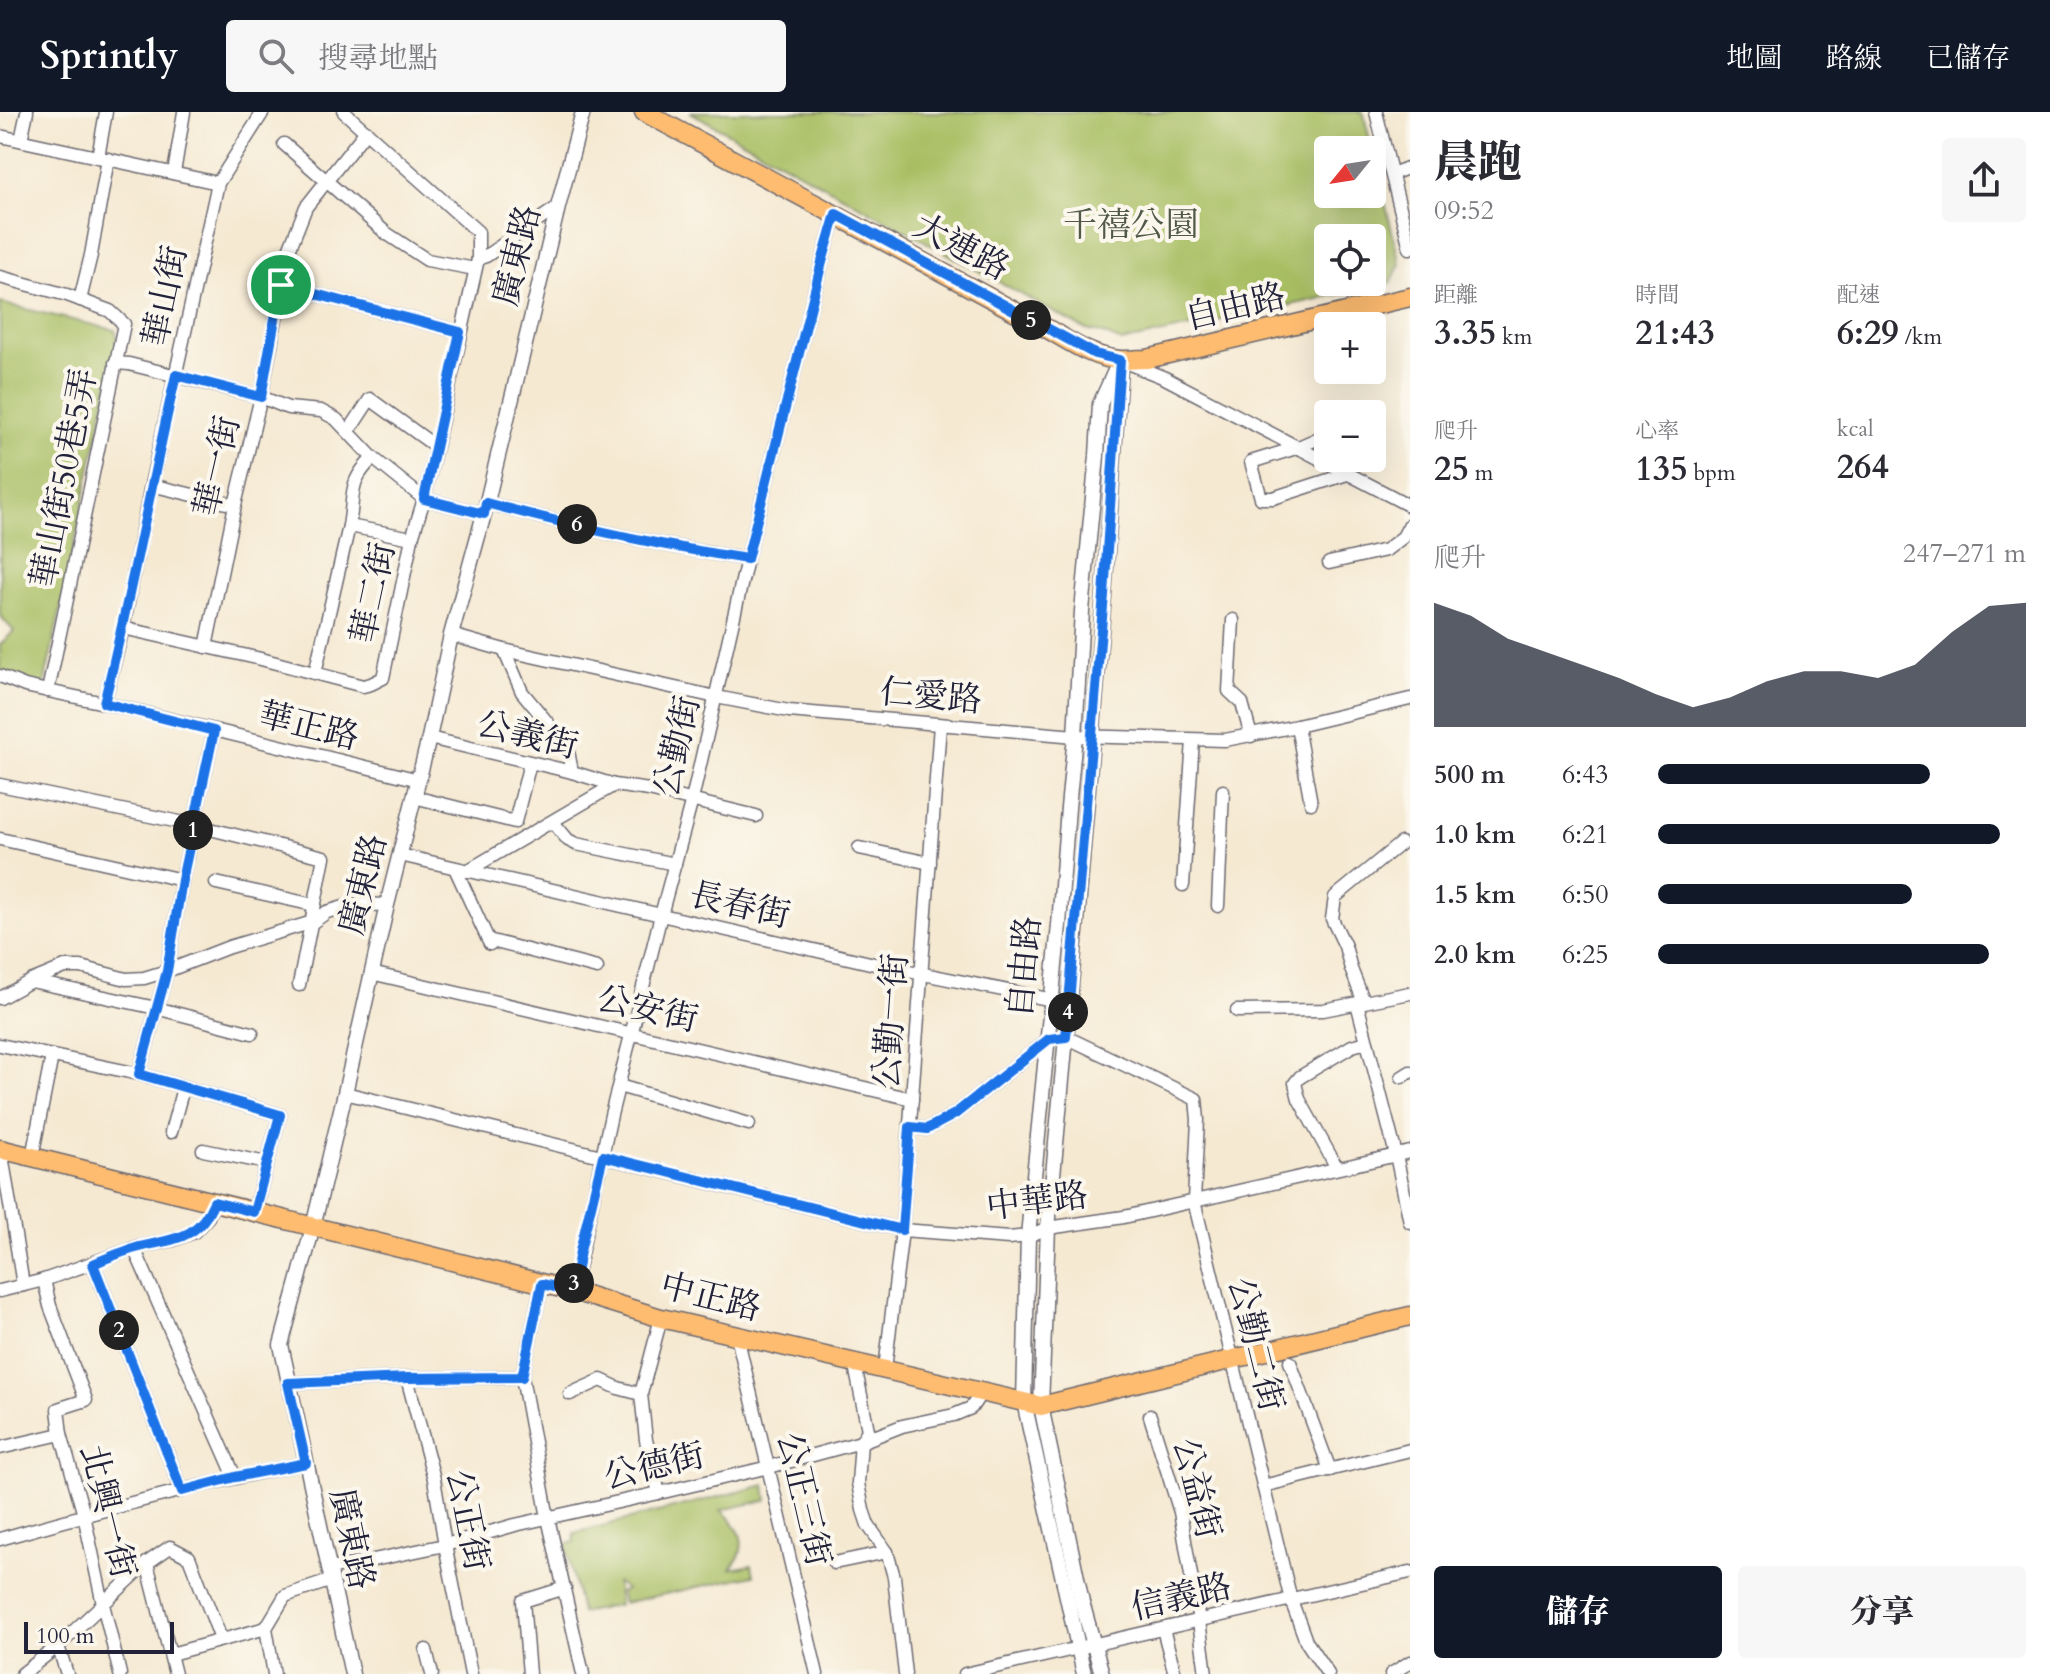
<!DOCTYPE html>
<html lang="zh-TW">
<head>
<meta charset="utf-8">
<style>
	body { margin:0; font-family:Cardo,"Noto Serif TC",serif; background:#f7f7f7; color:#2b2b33; height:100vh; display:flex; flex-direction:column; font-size:30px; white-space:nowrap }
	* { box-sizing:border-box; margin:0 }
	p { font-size:26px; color:#7c7c81 }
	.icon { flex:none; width:44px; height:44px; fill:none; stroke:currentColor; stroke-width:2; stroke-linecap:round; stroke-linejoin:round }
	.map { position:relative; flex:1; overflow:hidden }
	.side { display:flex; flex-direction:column; background:#fff; width:640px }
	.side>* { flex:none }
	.needle { width:52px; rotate:240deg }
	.fabs { position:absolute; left:1314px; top:24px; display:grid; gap:16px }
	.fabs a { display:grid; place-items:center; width:72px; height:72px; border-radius:8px; background:#fff; box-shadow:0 8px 32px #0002; font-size:40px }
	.scale { position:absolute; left:24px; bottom:20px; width:150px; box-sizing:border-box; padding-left:8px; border:4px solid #22223b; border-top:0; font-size:22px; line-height:28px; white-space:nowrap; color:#22223b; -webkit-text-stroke:6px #fbf7ec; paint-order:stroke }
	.pin { position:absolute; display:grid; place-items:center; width:68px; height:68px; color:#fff; margin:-34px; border:4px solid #fff; border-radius:50%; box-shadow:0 2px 8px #0007 }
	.km { position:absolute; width:40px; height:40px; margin:-20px; border-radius:50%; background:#222; color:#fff; font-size:22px; line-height:40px; text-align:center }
	.round { display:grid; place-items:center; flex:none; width:84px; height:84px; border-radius:8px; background:#f7f7f7 }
	.headline { display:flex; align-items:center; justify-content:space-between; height:136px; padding:0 24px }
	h1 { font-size:44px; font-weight:800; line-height:60px }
	.stats { display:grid; grid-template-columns:repeat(3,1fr); gap:12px; height:136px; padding:8px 24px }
	.stats div { display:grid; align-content:center }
	.stats b { font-size:34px; font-weight:800 }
	.stats small { font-size:22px; font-weight:400 }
	.stats p { font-size:22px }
	.chart { height:224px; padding:16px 24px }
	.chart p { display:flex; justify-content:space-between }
	.chart svg { width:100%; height:144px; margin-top:8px; fill:#111827; opacity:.7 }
	.cta { display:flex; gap:16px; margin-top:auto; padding:16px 24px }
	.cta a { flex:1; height:92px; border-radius:8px; background:#111827; color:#fff; font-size:32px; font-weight:800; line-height:92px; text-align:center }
	.cta a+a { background:#f7f7f7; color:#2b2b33 }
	ul { padding:0 24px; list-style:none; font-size:26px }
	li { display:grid; grid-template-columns:128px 96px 1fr; align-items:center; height:60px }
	li i { height:20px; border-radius:10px; background:#111827 }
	header { display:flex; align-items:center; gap:48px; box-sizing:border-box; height:112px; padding:0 40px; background:#111827; color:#fff }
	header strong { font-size:38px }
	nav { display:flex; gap:44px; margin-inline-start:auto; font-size:28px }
	.search { width:560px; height:72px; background:#f7f7f7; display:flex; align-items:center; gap:20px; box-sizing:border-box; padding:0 28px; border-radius:8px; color:#7c7c81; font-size:30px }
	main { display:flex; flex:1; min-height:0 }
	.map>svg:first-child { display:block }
	.green { fill:#a8be62; stroke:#65704e; stroke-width:2; fill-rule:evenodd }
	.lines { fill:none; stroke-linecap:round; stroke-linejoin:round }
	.minor-casing { stroke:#6c6870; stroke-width:15 }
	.tertiary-casing { stroke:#6c6870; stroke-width:17 }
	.primary-casing { stroke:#6c6870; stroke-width:21 }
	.minor { stroke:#fff; stroke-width:12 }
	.tertiary { stroke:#fff; stroke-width:14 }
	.primary { stroke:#fdbc70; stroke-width:18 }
	.route-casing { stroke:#fff; stroke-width:16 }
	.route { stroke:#1a73e8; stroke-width:10 }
	.labels { text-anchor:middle; stroke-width:8; stroke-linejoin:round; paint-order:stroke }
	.park-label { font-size:34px; fill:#515949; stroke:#fbf7ec }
	.street-label { font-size:34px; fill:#22223b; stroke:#fbf7ec }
</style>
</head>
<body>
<header>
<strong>Sprintly</strong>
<div class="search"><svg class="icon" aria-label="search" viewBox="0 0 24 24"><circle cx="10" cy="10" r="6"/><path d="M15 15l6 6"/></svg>搜尋地點</div>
<nav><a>地圖</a><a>路線</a><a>已儲存</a></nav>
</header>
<main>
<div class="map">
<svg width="1410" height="1562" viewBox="0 0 1410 1562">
	<rect width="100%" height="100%" fill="#fbf7ec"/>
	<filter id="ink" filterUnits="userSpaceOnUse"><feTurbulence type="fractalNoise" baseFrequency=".0125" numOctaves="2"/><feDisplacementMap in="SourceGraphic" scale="16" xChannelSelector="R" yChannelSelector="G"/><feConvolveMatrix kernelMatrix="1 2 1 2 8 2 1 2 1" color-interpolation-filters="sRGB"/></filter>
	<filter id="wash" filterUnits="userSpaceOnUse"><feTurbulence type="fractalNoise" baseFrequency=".006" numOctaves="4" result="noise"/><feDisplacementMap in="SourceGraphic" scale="32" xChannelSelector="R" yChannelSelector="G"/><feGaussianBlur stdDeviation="1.8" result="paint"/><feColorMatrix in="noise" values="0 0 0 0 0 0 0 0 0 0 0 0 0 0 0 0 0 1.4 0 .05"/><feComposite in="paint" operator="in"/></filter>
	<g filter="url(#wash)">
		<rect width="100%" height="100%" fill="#f5e9d2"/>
		<g class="green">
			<path d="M690 0H1363L1400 152 1391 171 1122 230 1100 221 1086 218ZM1372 38V82H1328V38ZM1372 126V170H1328V126Z"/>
			<path d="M0 191 115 218 118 228 43 578 0 559V533L14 519 0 504Z"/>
			<path d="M765 1373 767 1388 721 1398C742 1416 750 1434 731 1457L752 1453 754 1463 623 1491 620 1480 626 1478 616 1470 619 1493 581 1501 566 1432 575 1430 574 1421Z"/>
		</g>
	</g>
	<g filter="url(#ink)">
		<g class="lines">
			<defs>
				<g id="minor">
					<path d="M1376 0 1410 136"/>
					<path d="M0 24 218 71"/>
					<path d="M21 28 27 0"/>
					<path d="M284 32 386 121 427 148 475 157"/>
					<path d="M98 45 106 0"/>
					<path d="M174 61 184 0"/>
					<path d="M1392 62 1410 55"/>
					<path d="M478 147 486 144 558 95"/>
					<path d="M0 165 67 183 110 199 124 212 48 579"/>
					<path d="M281 173 460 220"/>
					<path d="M80 188 91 143 108 47"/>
					<path d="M115 251 129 252 261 285 288 296 321 299 336 307 373 346 424 387 484 402"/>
					<path d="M1127 251 1165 266 1410 394"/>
					<path d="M349 319 370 287 435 334"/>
					<path d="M1328 322 1296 336 1251 350 1261 386H1273L1347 362"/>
					<path d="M151 373 235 393"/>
					<path d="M486 391C572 414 659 434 747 447"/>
					<path d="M349 414 412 426"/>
					<path d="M1329 451 1386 438 1403 425 1410 412"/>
					<path d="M1233 508 1229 579 1242 591 1251 624"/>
					<path d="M123 516 261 547 363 574 371 572 383 566 412 426 424 387 478 147V120L344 0"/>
					<path d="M451 523 504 538 716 585 789 599 1075 624 1225 628 1297 614 1410 587"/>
					<path d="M206 535 235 393 261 285 289 138 306 95 366 19"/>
					<path d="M504 538 522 580 567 634 572 660"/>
					<path d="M315 561 349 414C355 381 347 371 373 346"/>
					<path d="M0 564 25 574 104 591 419 668"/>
					<path d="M104 591 123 516 151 373 218 71 263 0"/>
					<path d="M1297 614 1311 691"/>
					<path d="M429 626 572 660 614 673 649 678 756 704"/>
					<path d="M0 673 194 713 324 745 299 873"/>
					<path d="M414 685 515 710 530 651"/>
					<path d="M553 710 568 728 576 732 675 752"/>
					<path d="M0 727 182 768"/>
					<path d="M859 736 930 751"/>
					<path d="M400 743 879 853 1053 888 1069 890"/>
					<path d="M455 756 490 832"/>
					<path d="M467 759 614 673"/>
					<path d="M216 771 314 793"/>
					<path d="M1183 773 1193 628"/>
					<path d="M1218 794 1223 679"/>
					<path d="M488 828 597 856"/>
					<path d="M371 861 912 987"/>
					<path d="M31 869 156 896 252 921"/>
					<path d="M0 886 31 869 65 855H81L126 867 144 866 167 859 229 835 313 810 327 800 354 792 387 793"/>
					<path d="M1364 890 1351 857 1345 834 1332 807 1335 785 1401 731"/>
					<path d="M1357 891 1396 1043 1410 1110"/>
					<path d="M1237 899 1323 898 1410 881"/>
					<path d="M0 933 139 962 280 1003 254 1100"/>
					<path d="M139 962 167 859 182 768 214 619"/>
					<path d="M1402 965 1410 960"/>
					<path d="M619 974 749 1012"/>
					<path d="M345 981 902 1118 1009 1126 1028 1124 1048 1116 1124 1105 1410 1040"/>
					<path d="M910 1015 927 1017 955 1002 1049 927 1066 925 1196 987 1198 1008 1194 1089 1291 1488 1306 1529 1328 1562"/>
					<path d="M171 1020 183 976"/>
					<path d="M1 1037 23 1173"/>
					<path d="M203 1038 267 1051"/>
					<path d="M32 1045 52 944"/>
					<path d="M1337 1056 1299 987 1295 971 1300 965 1352 934 1367 930"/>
					<path d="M134 1136 235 1365"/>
					<path d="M93 1152 182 1379"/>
					<path d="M44 1168 50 1194 86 1288 58 1297 61 1322"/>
					<path d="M542 1172 522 1265 548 1406 583 1562"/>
					<path d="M0 1179 44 1168 134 1136 173 1128 194 1120 208 1105 214 1090"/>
					<path d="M573 1179 611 1003 661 803 692 688 747 447 822 150 836 102"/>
					<path d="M737 1224 817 1562"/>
					<path d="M854 1249 868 1318 861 1330 858 1371 863 1398 868 1413 887 1440 894 1465 905 1562"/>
					<path d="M1290 1250 1330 1358"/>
					<path d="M885 1257 902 1118 940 613"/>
					<path d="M407 1266 434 1367 445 1433 471 1562"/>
					<path d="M288 1271 407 1266 522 1265"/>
					<path d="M570 1282 601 1268 618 1276 641 1282"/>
					<path d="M1150 1304 1180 1400 1199 1509 1206 1562"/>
					<path d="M0 1336 61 1322 84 1403 103 1492 58 1534 22 1562"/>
					<path d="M1263 1374 1410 1338"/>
					<path d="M659 1381 646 1328 641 1282 661 1206"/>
					<path d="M0 1427C101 1398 203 1371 306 1351"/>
					<path d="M147 1451 175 1562"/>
					<path d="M834 1451 887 1440"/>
					<path d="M330 1457 445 1433 515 1413 659 1381 769 1355 861 1330 902 1314 954 1303 971 1296 981 1281"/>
					<path d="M1163 1517 1175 1562"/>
					<path d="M58 1534 67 1562"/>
					<path d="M426 1538 432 1562"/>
					<path d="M171 1542 266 1516"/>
					<path d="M120 1562 103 1492 147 1451 170 1435 189 1445 221 1527"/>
					<path d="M274 1562 266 1516 285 1484 332 1468"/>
					<path d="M529 1562 523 1489 565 1476"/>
					<path d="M965 1562 1410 1460"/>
					<path d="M1391 1562 1410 1550"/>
				</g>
				<g id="tertiary">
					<path d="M352 1562 281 1233 313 1115 345 981 387 793 429 626 451 523 484 402 558 95 583 0"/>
					<path d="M1084 1562 1024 1290 1028 1124 1059 813 1068 696 1075 624 1082 499 1097 344 1100 292 1120 248"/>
					<path d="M1102 1562 1082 1490 1041 1294 1048 1116 1077 809 1104 483 1120 256"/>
				</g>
				<g id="primary">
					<path d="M644 0 1044 215C1068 228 1093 247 1121 248 1130 248 1139 247 1147 247L1410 185"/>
					<path d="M0 1037 573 1179 661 1206 1041 1294 1410 1204"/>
				</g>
			</defs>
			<use href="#minor" class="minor-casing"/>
			<use href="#tertiary" class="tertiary-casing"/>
			<use href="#primary" class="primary-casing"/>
			<use href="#minor" class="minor"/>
			<use href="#tertiary" class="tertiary"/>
			<use href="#primary" class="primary"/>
		</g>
	</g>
	<g class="lines" filter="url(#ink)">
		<defs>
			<path id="route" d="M836 102 1095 242 1120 248 1104 483 1066 925 1049 927 955 1002 927 1017 910 1015 902 1118 603 1044 580 1139 573 1179 542 1172 522 1265 407 1266 288 1271 306 1351 235 1365 182 1379 93 1152C107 1146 121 1140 136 1136 172 1126 197 1130 214 1090L254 1100 280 1003 139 962 167 859 182 768 214 619 104 591C131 483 151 372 176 263L261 285 281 173 460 220 424 387 484 402 486 391C572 414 659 434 747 447L822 150Z"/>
		</defs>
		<use href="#route" class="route-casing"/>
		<use href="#route" class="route"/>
	</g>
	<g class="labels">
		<g class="park-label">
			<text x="1131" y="124">千禧公園</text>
		</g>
		<g class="street-label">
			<text transform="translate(962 134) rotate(28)" y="12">大連路</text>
			<text transform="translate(516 143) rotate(-76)" y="12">廣東路</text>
			<text transform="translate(164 184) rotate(-78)" y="12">華山街</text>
			<text transform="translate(1235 194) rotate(-13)" y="12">自由路</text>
			<text transform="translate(216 354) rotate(-77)" y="12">華一街</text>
			<text transform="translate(63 366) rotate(-79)" y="12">華山街50巷5弄</text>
			<text transform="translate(372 481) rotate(-78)" y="12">華二街</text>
			<text transform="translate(931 583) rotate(5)" y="12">仁愛路</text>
			<text transform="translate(309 613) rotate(14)" y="12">華正路</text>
			<text transform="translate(528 622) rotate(14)" y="12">公義街</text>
			<text transform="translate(676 634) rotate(-77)" y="12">公勤街</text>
			<text transform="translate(362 772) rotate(-76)" y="12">廣東路</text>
			<text transform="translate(740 792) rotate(13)" y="12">長春街</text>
			<text transform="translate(1023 855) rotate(-85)" y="12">自由路</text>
			<text transform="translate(648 896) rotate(13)" y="12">公安街</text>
			<text transform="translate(890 909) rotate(-86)" y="12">公勤一街</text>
			<text transform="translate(1037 1088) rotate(-7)" y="12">中華路</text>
			<text transform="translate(711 1184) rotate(14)" y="12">中正路</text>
			<text transform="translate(1257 1232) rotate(76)" y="12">公勤二街</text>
			<text transform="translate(654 1353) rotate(-13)" y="12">公德街</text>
			<text transform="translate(1198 1376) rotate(76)" y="12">公益街</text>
			<text transform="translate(805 1387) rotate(77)" y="12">公正三街</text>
			<text transform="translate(109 1399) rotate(76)" y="12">北興一街</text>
			<text transform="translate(469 1408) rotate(79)" y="12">公正街</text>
			<text transform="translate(353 1427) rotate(78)" y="12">廣東路</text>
			<text transform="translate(1181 1484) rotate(-13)" y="12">信義路</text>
		</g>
	</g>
</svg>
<div class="fabs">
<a><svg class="needle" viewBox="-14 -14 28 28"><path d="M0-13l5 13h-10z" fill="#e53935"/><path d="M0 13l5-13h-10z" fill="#7c7c81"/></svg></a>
<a><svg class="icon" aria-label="locate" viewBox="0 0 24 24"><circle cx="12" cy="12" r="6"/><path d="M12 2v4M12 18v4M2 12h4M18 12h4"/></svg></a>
<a>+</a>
<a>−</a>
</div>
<div class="scale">100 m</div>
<div class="pin" style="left:281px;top:173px;background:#1e9e55"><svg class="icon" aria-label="arrive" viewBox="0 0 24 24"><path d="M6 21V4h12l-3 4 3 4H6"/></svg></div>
<b class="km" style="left:193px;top:718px">1</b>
<b class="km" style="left:119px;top:1218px">2</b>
<b class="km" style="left:574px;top:1171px">3</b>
<b class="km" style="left:1068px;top:900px">4</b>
<b class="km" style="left:1031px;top:208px">5</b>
<b class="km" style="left:577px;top:412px">6</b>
</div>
<section class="side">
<div class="headline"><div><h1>晨跑</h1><p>09:52</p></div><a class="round"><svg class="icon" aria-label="share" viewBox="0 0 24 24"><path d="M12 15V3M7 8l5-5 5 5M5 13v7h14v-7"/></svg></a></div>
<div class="stats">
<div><p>距離</p><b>3.35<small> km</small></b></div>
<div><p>時間</p><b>21:43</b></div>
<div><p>配速</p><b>6:29<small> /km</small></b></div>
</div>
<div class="stats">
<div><p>爬升</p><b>25<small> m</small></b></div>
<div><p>心率</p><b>135<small> bpm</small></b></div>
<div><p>kcal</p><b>264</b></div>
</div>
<div class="chart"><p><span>爬升</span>247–271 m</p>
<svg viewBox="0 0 160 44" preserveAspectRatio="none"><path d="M0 44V6L10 10L20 17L30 21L40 25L50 29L60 34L70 38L80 35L90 30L100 27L110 27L120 29L130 25L140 15L150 7L160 6V44z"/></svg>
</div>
<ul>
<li><b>500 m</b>6:43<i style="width:74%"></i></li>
<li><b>1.0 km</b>6:21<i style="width:93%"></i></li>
<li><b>1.5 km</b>6:50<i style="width:69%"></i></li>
<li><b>2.0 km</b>6:25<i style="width:90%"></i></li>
</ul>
<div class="cta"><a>儲存</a><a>分享</a></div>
</section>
</main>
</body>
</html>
